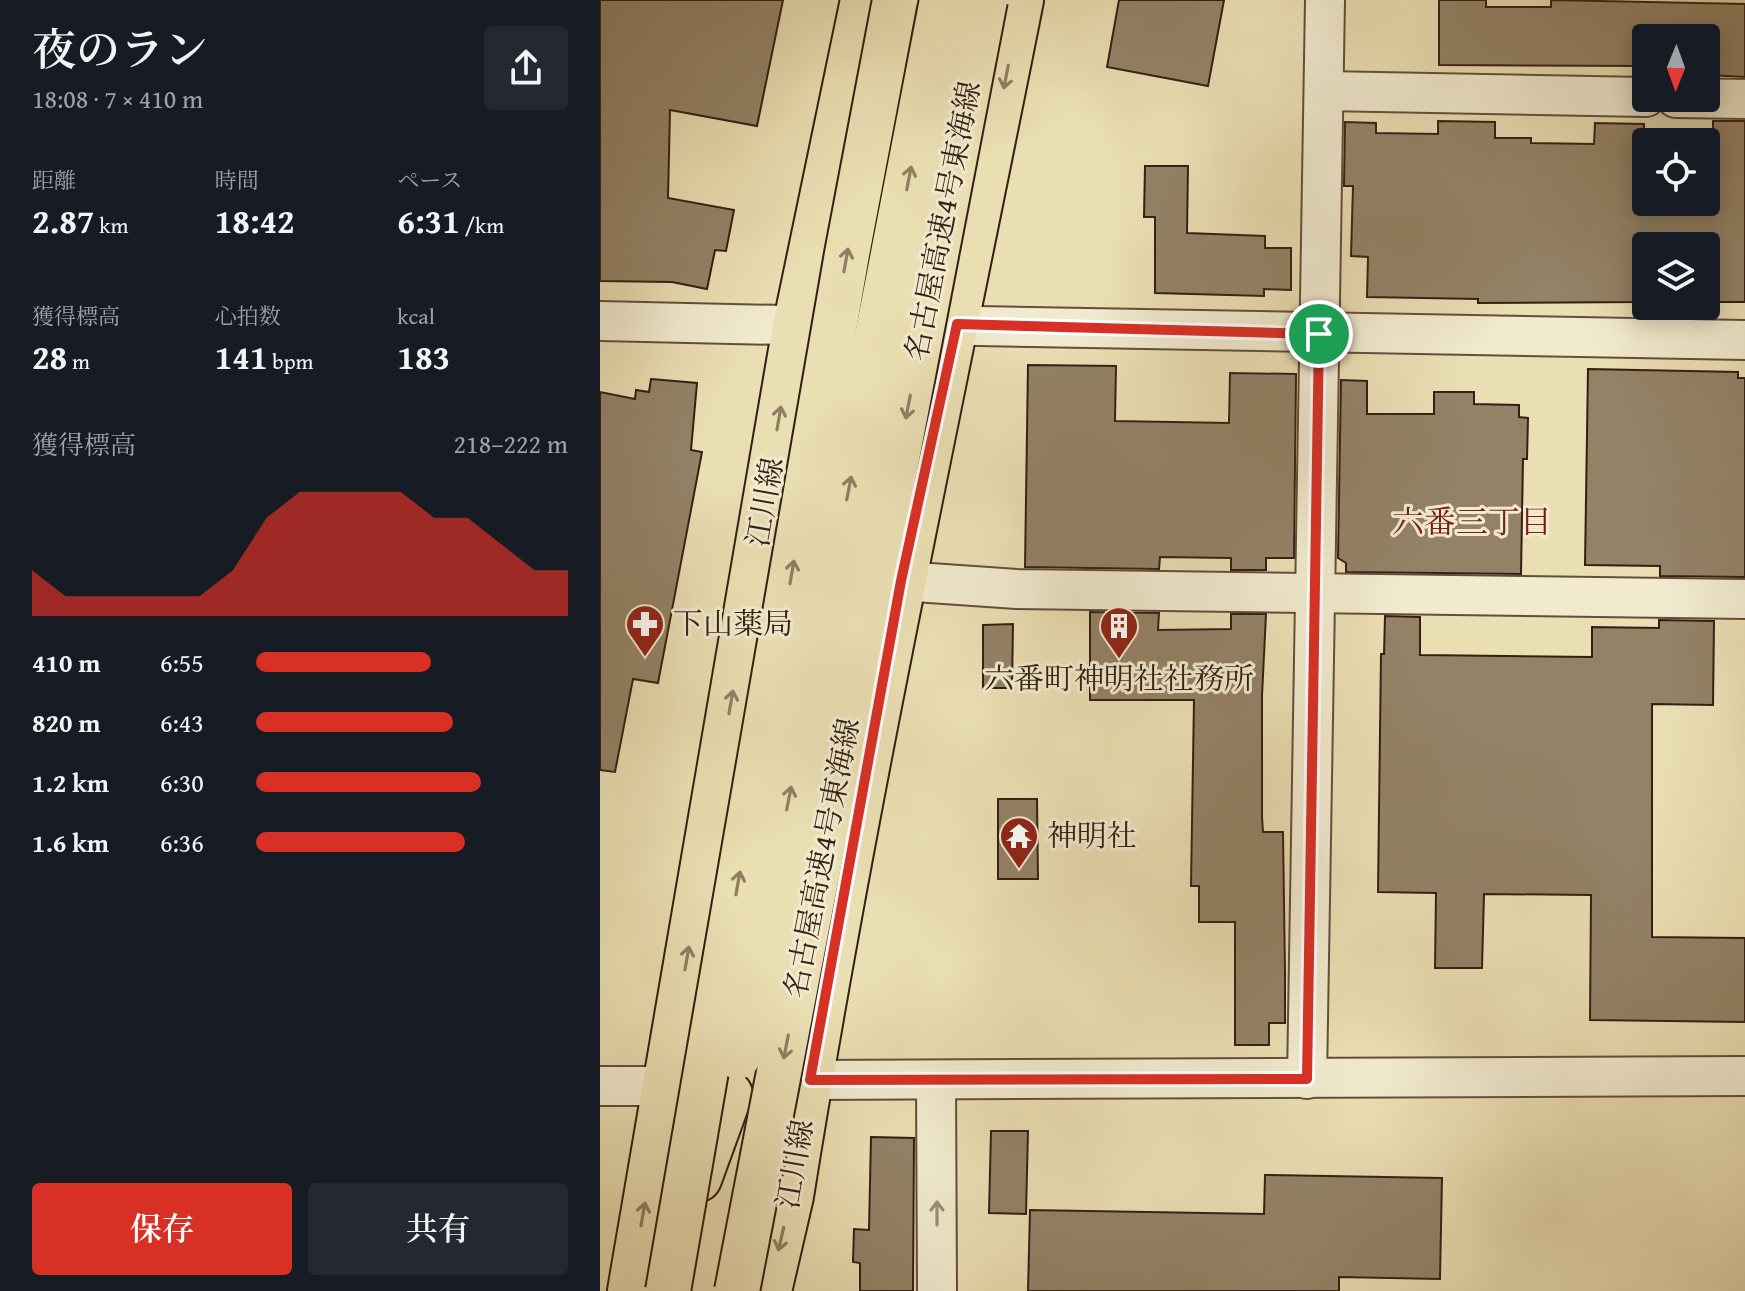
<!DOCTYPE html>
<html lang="ja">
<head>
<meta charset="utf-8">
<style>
	body { margin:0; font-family:"Gentium Book Plus","Noto Serif JP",serif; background:#242831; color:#f1f3f6; height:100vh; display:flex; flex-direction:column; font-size:30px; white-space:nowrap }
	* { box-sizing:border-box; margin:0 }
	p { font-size:26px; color:#9ea1a6 }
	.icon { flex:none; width:44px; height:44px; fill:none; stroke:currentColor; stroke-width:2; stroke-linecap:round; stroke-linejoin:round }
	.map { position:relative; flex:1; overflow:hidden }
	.side { display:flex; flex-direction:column; background:#171b24; width:600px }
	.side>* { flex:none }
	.needle { width:52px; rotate:181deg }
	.fabs { position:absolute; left:1032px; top:24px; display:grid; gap:16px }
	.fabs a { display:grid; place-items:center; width:88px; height:88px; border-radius:8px; background:#171b24; box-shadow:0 4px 20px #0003; font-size:40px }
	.pin { position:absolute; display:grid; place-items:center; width:68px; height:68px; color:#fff; margin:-34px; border:4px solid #fff; border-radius:50%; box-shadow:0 2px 8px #0007 }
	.round { display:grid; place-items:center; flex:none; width:84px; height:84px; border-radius:8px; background:#242831 }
	.head { display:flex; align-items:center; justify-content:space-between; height:136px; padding:0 32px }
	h1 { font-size:44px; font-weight:600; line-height:60px }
	.figures { display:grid; grid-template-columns:repeat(3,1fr); gap:12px; height:136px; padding:8px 32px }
	.figures div { display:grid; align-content:center }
	.figures b { font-size:34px; font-weight:600 }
	.figures small { font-size:22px; font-weight:400 }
	.figures p { font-size:22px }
	.chart { height:224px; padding:16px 32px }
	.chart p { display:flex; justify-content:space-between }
	.chart svg { width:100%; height:144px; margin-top:8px; fill:#d93025; opacity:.7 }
	.primary-button { display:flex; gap:16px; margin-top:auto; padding:16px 32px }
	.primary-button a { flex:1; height:92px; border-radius:8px; background:#d93025; color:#fff; font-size:32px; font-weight:600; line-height:92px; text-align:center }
	.primary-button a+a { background:#242831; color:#f1f3f6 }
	ul { padding:0 32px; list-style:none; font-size:26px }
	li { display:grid; grid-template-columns:128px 96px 1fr; align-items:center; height:60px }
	li i { height:20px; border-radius:10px; background:#d93025 }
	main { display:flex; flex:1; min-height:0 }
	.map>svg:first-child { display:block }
	.building { fill:#938266; stroke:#351e13; stroke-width:2 }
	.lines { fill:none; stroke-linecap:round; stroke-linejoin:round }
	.minor-casing { stroke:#624e3b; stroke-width:42 }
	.major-casing { stroke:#351e13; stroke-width:48 }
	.highway-casing { stroke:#351e13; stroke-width:48 }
	.minor { stroke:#f1eace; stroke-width:38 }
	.major { stroke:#eadeb3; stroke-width:44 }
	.highway { stroke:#eadeb3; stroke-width:44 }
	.highway-bridge-casing { stroke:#351e13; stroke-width:48; stroke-linecap:butt }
	.highway-bridge { stroke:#eadeb3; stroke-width:44 }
	.oneway { stroke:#907e63 }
	.oneway2 { stroke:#9c8e7a }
	.route-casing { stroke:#fff; stroke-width:16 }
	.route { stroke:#d93025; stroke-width:10 }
	.labels { text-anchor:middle; stroke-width:6; stroke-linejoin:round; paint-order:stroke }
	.street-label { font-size:30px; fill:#351e13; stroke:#f1eace }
	.poi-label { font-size:30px; fill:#351e13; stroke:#f1eace; text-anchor:start }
	.neighbourhood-label { font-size:32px; fill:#7a1f14; stroke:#f1eace }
</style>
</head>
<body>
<main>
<section class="side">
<div class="head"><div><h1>夜のラン</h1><p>18:08 · 7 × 410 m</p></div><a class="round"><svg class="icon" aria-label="share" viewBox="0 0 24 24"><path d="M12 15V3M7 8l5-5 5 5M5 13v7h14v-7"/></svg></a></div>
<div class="figures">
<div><p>距離</p><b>2.87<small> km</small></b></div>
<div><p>時間</p><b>18:42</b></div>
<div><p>ペース</p><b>6:31<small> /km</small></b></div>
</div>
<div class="figures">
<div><p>獲得標高</p><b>28<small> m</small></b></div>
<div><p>心拍数</p><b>141<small> bpm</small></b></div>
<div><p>kcal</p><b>183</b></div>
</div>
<div class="chart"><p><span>獲得標高</span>218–222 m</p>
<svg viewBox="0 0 160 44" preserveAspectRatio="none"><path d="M0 44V30L10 38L20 38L30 38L40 38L50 38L60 30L70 14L80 6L90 6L100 6L110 6L120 14L130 14L140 22L150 30L160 30V44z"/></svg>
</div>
<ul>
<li><b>410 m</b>6:55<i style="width:56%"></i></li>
<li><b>820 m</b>6:43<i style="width:63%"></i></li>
<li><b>1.2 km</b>6:30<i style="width:72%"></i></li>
<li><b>1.6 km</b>6:36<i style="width:67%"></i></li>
</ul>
<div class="primary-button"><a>保存</a><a>共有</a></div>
</section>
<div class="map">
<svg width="1145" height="1291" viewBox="0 0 1145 1291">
	<rect width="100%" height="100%" fill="#eadeb3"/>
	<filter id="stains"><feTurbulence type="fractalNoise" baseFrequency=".0025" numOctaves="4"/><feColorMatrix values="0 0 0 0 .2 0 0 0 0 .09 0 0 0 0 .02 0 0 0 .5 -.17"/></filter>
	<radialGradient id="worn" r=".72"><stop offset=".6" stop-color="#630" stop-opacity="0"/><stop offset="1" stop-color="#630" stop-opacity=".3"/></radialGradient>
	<g class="building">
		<path d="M0 0H183L157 126 70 110 68 198 134 210 126 251 115 250 107 289 72 282 0 281Z"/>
		<path d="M519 0H624L608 86 507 67Z"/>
		<path d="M839 0H886V7H951V0L1145 4V77L1109 75 1106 38H1046V66L839 65Z"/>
		<path d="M838 121 895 122V138H931V143L994 144 995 123 1044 124 1043 202H1106V151H1113V121H1145V302H1106V246H1046V288L1042 287V302L878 303V299L767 297 768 257 751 256 753 186H744L745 122 776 123V133L838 134Z"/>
		<path d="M545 166H588L587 233 665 236V248H691V290L664 289V296L555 293V217H544Z"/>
		<path d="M428 365 516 366 515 421 629 423 630 373 696 374 694 558H666V570H631V558L560 557 559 569 425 567Z"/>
		<path d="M988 369 1138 372V378H1145V577L1060 576V566L985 565Z"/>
		<path d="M51 379 97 383 91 450 102 452 58 683 33 679 15 772 0 770V392L35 399 36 390 49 392Z"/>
		<path d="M741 380 767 381V414H834V392H874V404L919 405V417L928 418 927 459H923L921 574 746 572V563L738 558Z"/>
		<path d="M490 612 559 613 558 630 631 629V614H666L662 696V817L663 832H683L685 973V1023H669V1045H635V922H599V886H591L594 700H490Z"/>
		<path d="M785 616 820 617V655L992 657V627L1059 628V620L1114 621 1113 705 1052 704V937L1145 938V1022L990 1020 991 895 884 894 882 968H835L836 893 778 892 781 654H784Z"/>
		<path d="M413 624 412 688H383V625Z"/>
		<path d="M398 799H437L438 879H398Z"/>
		<path d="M391 1131H428L426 1214 389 1213Z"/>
		<path d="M271 1137 314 1138 313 1291H260V1263L253 1262 254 1229 269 1230Z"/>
		<path d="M665 1175 842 1178 840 1279 739 1277V1291H428L430 1210 664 1214Z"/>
	</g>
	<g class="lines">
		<defs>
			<g id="minor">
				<path d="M724 91 1046 97"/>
				<path d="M1076 98 1145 99"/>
				<path d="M0 321 225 326"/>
				<path d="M327 325 1145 340"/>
				<path d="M301 581 417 589 1145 599"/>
				<path d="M707 1079 725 0"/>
				<path d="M210 1080 1145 1076"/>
				<path d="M336 1081 337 1291"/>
				<path d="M0 1086H65"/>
			</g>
			<g id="major">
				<path d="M30 1291 195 327 263 0"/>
				<path d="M169 1291 191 1196C255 795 342 398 421 0"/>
			</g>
			<path id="highway" d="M99 1179 130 1094"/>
		</defs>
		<use href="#minor" class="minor-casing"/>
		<use href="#major" class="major-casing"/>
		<use href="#highway" class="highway-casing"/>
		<use href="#minor" class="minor"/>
		<use href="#major" class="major"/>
		<use href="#highway" class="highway"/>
		<defs>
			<g id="highway-bridge">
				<path d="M138 1057 342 0"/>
				<path d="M68 1291 247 254 295 0"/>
				<path d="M137 1291 385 0"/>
			</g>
		</defs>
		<use href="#highway-bridge" class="highway-bridge-casing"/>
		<use href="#highway-bridge" class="highway-bridge"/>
	</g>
	<defs><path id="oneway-shaft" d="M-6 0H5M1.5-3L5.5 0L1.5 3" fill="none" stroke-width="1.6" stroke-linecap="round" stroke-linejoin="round" transform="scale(2)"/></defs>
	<g class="oneway">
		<use href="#oneway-shaft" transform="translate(406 77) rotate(101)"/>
		<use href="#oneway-shaft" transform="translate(309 178) rotate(-79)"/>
		<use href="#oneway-shaft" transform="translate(246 260) rotate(-80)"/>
		<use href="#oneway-shaft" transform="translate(308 407) rotate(101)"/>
		<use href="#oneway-shaft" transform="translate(179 418) rotate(-80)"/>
		<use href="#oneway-shaft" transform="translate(249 488) rotate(-79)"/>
		<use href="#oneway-shaft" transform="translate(192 572) rotate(-80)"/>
		<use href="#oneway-shaft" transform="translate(131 702) rotate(-80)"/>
		<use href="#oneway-shaft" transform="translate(189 798) rotate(-79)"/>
		<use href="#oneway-shaft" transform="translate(138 883) rotate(-80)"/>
		<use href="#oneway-shaft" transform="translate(87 958) rotate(-80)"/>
		<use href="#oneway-shaft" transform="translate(186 1047) rotate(101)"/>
		<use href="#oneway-shaft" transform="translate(43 1214) rotate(-80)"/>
		<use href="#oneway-shaft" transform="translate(181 1239) rotate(103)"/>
	</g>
	<use class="oneway2" href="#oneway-shaft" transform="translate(337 1213) rotate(-90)"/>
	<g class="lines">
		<defs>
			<path id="route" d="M357 324 719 334 707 1079 210 1080 301 581Z"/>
		</defs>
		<use href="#route" class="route-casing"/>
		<use href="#route" class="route"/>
	</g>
	<defs>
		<symbol id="pharmacy-pin" viewBox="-11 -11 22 30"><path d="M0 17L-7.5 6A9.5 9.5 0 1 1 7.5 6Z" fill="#8f2418" stroke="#f1eace"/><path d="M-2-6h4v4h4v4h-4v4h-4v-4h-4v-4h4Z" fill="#fff"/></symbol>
		<symbol id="building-pin" viewBox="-11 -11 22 30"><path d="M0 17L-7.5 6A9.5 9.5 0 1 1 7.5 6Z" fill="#8f2418" stroke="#f1eace"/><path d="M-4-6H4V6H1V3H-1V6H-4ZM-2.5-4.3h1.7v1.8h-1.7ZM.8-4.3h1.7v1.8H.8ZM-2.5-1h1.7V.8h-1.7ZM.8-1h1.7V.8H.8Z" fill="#fff"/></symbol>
		<symbol id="temple-pin" viewBox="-11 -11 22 30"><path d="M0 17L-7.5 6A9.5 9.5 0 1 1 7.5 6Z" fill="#8f2418" stroke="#f1eace"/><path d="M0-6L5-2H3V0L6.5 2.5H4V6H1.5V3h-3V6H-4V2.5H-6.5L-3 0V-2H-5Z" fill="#fff"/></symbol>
	</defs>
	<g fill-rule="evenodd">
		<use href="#pharmacy-pin" x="23" y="602" width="44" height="60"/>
		<use href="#building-pin" x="497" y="604" width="44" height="60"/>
		<use href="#temple-pin" x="397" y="814" width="44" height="60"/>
	</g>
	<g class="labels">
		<g class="street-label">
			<text transform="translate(343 221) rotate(-79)" y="10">名古屋高速4号東海線</text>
			<text transform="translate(165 502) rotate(-80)" y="10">江川線</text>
			<text transform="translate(222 858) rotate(-79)" y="10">名古屋高速4号東海線</text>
			<text transform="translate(195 1164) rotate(-80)" y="10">江川線</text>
		</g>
		<g class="poi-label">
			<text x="73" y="634">下山薬局</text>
			<text x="519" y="689" text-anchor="middle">六番町神明社社務所</text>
			<text x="447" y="846">神明社</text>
		</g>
		<g class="neighbourhood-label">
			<text x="872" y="533">六番三丁目</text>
		</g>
	</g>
	<rect width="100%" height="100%" filter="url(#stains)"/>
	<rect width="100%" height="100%" fill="url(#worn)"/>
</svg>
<div class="fabs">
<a><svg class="needle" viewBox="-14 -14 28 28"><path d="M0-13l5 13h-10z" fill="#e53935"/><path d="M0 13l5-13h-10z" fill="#9ea1a6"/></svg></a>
<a><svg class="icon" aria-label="locate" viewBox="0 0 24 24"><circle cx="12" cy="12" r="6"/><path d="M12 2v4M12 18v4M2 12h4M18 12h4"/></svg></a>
<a><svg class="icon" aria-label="layers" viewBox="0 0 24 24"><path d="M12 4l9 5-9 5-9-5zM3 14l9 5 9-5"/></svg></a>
</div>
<div class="pin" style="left:719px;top:334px;background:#1e9e55"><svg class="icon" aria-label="arrive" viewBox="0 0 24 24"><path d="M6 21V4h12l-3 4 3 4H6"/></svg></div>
</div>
</main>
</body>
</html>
